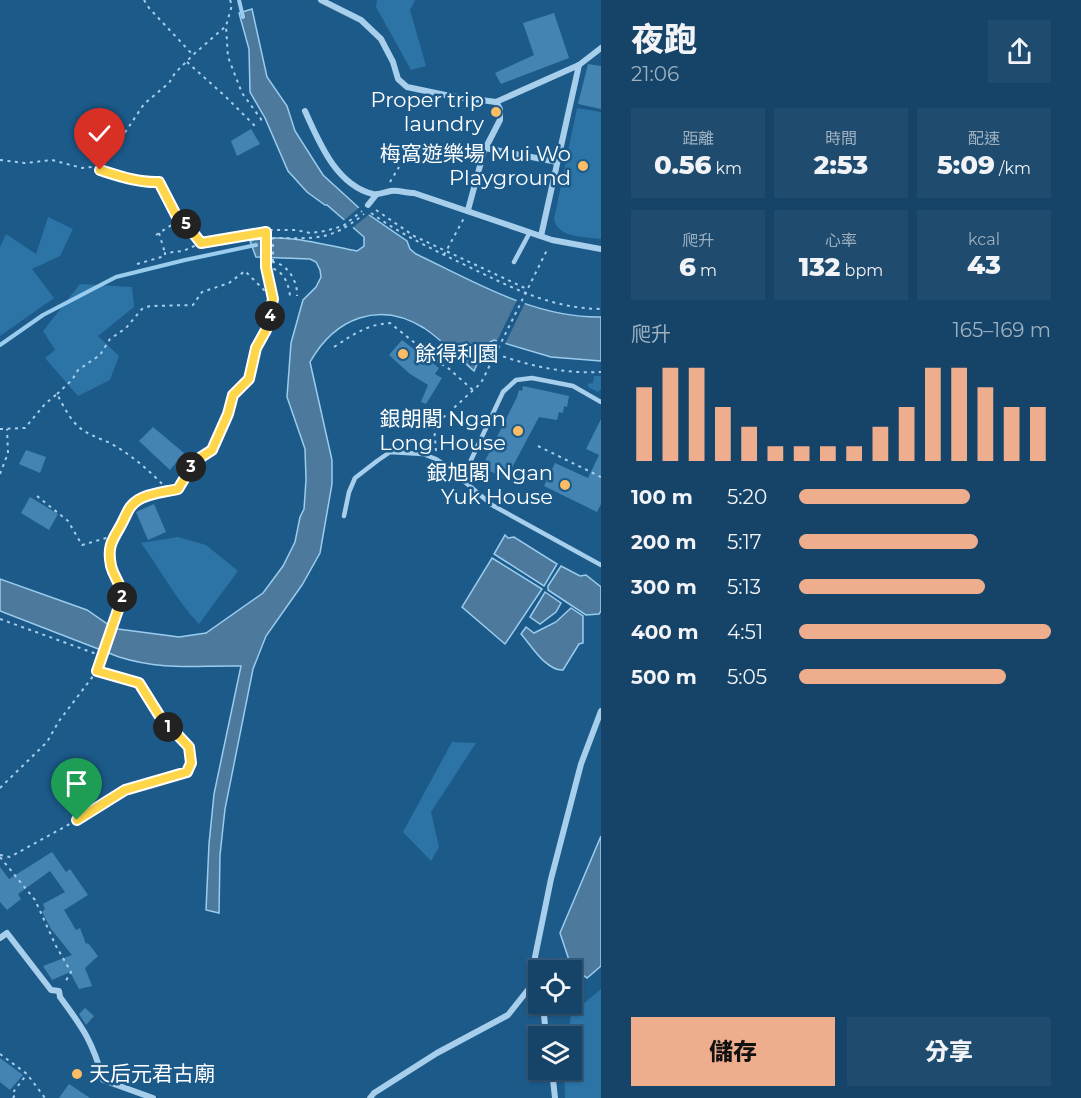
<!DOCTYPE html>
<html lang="zh-TW">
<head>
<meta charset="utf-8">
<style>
	body { margin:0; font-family:Montserrat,"Noto Sans TC",sans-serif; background:#1e4b6e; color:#f1f3f6; height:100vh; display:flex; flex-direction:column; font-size:22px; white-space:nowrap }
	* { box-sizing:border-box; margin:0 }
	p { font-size:20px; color:#9db0c0 }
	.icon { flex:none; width:33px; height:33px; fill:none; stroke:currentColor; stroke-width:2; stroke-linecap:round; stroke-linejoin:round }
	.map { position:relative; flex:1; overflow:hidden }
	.sheet { display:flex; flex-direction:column; background:#154468; width:480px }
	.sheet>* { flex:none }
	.tools { position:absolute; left:528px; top:960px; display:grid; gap:12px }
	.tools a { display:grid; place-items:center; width:54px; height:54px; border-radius:0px; background:#154468; box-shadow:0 2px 4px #0004,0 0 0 2px #345c7c; font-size:30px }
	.pin { position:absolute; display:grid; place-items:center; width:51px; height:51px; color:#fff; margin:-62px -26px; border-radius:50% 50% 50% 0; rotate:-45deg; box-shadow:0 0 6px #0007 }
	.pin .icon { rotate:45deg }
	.km { position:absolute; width:30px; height:30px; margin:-15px; border-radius:50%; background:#222; color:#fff; font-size:16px; line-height:30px; text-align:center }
	.round { display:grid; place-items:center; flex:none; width:63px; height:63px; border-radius:0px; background:#1e4b6e }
	.head { display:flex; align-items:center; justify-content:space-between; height:102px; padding:0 30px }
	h1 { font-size:33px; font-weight:800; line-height:45px }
	.metrics { display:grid; grid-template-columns:repeat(3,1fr); gap:9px; height:102px; padding:6px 30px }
	.metrics div { display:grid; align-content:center; border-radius:0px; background:#1e4b6e; text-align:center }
	.metrics b { font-size:26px; font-weight:800 }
	.metrics small { font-size:16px; font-weight:400 }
	.metrics p { font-size:16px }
	.chart { height:168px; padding:12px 30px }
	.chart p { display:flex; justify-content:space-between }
	.chart svg { width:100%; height:108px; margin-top:6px; stroke:#eead8d; stroke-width:6 }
	.cta { display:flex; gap:12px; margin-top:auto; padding:12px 30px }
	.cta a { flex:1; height:69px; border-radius:0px; background:#eead8d; color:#111; font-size:24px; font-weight:800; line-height:69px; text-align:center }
	.cta a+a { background:#1e4b6e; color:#f1f3f6 }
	ul { padding:0 30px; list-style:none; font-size:20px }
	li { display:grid; grid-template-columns:96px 72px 1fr; align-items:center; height:45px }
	li i { height:15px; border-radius:8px; background:#eead8d }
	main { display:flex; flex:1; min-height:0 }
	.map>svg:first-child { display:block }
	.green { fill:#2c73a6 }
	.water { fill:#4d7a9c; stroke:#9accee; stroke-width:1.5 }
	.pier { fill:#1c5a8a }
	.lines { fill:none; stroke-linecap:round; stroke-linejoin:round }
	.stream { stroke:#9accee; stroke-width:4 }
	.building { fill:#4484b2 }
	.path { stroke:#a7cfec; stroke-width:2; stroke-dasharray:3 4.5; stroke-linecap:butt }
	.lane { stroke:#a7cfec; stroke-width:4.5 }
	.street { stroke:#a7cfec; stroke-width:6 }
	.route-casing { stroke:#fff; stroke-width:12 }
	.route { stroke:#ffd54a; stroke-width:8 }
	.poi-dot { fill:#fdbd65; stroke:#1c5a8a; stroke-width:2 }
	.labels { text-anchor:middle; stroke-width:5; stroke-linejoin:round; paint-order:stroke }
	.poi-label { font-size:21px; fill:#fff; stroke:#1c5a8a; text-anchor:end }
</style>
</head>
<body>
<main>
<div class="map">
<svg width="601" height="1098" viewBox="0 0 601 1098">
	<rect width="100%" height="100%" fill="#1c5a8a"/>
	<g class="green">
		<path d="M377 0H415L410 10 426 66 411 70 376 7Z"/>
		<path d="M577 108 601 112V239C586 237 557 238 554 219Z"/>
		<path d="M48 217 73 229 60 256 32 269 54 298 0 336V247L6 234 36 254Z"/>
		<path d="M80 284 132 287 134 307 98 336 119 356 110 380 78 396 45 358 55 350 43 331Z"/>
		<path d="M594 376H601V389L598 392 588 387V384L593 383Z"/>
		<path d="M178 537 206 545 238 571 199 624C176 600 161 570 141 543Z"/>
		<path d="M452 742 476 743 431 812 439 847 431 861 403 832Z"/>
		<path d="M601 989V1098H565L564 1070H572V1036H568L571 1014Z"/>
	</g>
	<g class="water">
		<path d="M252 9 267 77 287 106 295 131 323 175 359 208 407 241 410 249 416 254C475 282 534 318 601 317V361L551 357 494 340 486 344 474 371C458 357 442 340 424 328 379 300 335 318 310 362L332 460V484L320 553 302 585 266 636 253 669 225 809 220 855 219 913 206 910 209 844 214 794 241 666C196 665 164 671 119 657L0 611V579L87 610 109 625 118 629 179 637 206 633 263 593 283 566 295 542 300 517 304 509 306 480 305 449 287 397 291 343 303 300 316 287 321 277 320 270 316 262 310 259 256 257 250 241C282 232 325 245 357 251L364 246V237L327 205H325L307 192 288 171 265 118 250 92 249 49 239 13Z"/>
		<path d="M505 535 508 538 514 537 557 564 544 586 494 554Z"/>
		<path d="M492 558 542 589 505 644 462 607Z"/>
		<path d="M561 566 580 576 586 575 601 587V611L599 614 586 615 548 590V586Z"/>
		<path d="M545 592 561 603 556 612 540 624 530 617Z"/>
		<path d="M571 608 583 616V643L579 644 563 670C546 671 531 645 521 634L526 627 534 633 556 622Z"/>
		<path d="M601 836V966L587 978 571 966 560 933Z"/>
	</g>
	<g class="pier">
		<path d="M361 206 371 213 351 229 342 222Z"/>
		<path d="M518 298 526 301 504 346 496 343Z"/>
	</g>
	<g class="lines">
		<g class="stream">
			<path d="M239 0 243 17"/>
			<path d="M0 345 43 315 116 277 185 260 256 245"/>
		</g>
	</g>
	<g class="building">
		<path d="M554 13 569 58 501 84 495 73 534 55 523 23Z"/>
		<path d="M588 64 601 66V109L578 104Z"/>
		<path d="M251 129 260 144 237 156 231 141Z"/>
		<path d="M402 340 439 368 435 374 442 378 426 404 421 402 428 385 410 374 389 355Z"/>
		<path d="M523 386 569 396 567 407 564 406 563 413 559 412 557 420 539 417 506 479 482 467 517 397 519 390 522 391Z"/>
		<path d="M601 419V504L597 512 544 486 555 463 588 478 599 455 586 449Z"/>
		<path d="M153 427 184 453 170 470 139 441Z"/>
		<path d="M26 450 46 457 40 473 19 464Z"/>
		<path d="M30 497 58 514 49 530 21 513Z"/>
		<path d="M154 504 166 532 148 540 136 512Z"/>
		<path d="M52 852 66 872 70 869 88 895 64 910 76 930 80 928 86 944 88 943 98 956 85 968 92 986 79 989 70 972 52 980 43 966 72 955 51 929 42 912 45 909 43 904 65 892 50 871 18 894 21 899 7 910 0 902V867L9 879Z"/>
		<path d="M85 1008 94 1016 86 1025 79 1014Z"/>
		<path d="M0 1058 23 1075 10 1090 0 1082Z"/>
		<path d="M69 1084 90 1098H59Z"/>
	</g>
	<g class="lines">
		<g class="path">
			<path d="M144 0 149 8 193 55"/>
			<path d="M230 0 232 5 226 26 228 57 242 93 261 119V125"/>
			<path d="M187 62 227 98 257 128"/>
			<path d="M0 160 25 163 52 160 82 168 92 167 123 178 147 183 159 182 176 215 187 225 201 243 271 230H296L310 233 325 231 343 226 362 211"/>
			<path d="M100 170 144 104 169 83 175 73 194 54 226 26"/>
			<path d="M390 182 399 167"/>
			<path d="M376 210 414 236 527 289"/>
			<path d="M371 213C402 235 434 250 467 266 513 288 549 308 601 309"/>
			<path d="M159 233 165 253"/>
			<path d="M156 235 173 224 176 215"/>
			<path d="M444 255 464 218"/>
			<path d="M273 262V238C316 238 329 242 364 214"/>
			<path d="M137 264 165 256V253L183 251 201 243"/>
			<path d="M266 267 273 262C288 264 298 282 297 296"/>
			<path d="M266 267C282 269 288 280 290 296"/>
			<path d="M334 347C354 334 366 325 390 323L441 364 448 368 474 391"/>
			<path d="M496 354C530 366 564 374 601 372"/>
			<path d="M57 394 72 380 78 370 100 355 110 339 126 328 142 309 150 306 193 305 202 292 229 283 245 271 273 299"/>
			<path d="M0 429 25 428 45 404 57 394C62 403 67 414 74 422 84 434 97 437 110 443 132 455 151 472 168 490"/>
			<path d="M538 446 601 477"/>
			<path d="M436 451 434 426 481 383 548 248"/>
			<path d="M0 474 8 453 7 429"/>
			<path d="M37 496 68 521 82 545 113 536"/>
			<path d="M0 619 102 656"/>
			<path d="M0 788 47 742 59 721 97 671 121 601C123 584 115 581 111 566 106 543 116 537 124 519 128 511 130 505 138 500 149 493 165 492 178 489L195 461 212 450 228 414 233 395 249 379 256 348 266 330 273 299 266 267 265 232"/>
			<path d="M0 855 10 857 77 820 125 790 187 772 191 763 189 747 159 715 139 683 97 671"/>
			<path d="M0 857 35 900 56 946 71 972 64 984"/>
			<path d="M0 1054 27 1074 45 1098"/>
			<path d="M13 1098 16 1093 14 1091 27 1074"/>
		</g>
		<g class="lane">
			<path d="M514 262 530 232"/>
			<path d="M471 460 503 392 516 380 532 378 573 386 601 402"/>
			<path d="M344 516 349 492 355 478 377 461 390 452 423 454 436 459 445 465 492 505 601 565"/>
		</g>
		<g class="street">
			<path d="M321 0 361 20 381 39 393 62 398 79 407 87 450 96 496 102 579 65 601 48"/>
			<path d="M305 111C319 142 336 185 373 194 380 195 385 192 391 191 398 190 407 193 414 193L552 240 601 249"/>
			<path d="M485 148 557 162"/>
			<path d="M368 205 376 195"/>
			<path d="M468 210 484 151 500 120V109L496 102"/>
			<path d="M541 236 579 65"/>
			<path d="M0 938 7 933 51 990 59 991 60 997C83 1028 93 1042 103 1080L153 1098"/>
			<path d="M543 1004 546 1036"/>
			<path d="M552 1070 555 1098"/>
			<path d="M370 1098 374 1093 437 1053 508 1015 535 981V957L551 879 581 764 601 711"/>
		</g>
	</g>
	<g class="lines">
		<defs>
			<path id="route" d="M77 820 125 790 187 772 191 763 189 747 159 715 139 683 97 671 121 601C123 584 115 581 111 566 106 542 116 537 124 519 128 511 130 505 138 500 149 493 165 492 178 489L195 461 212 450 228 414 233 395 249 379 256 348 266 330 273 299 266 267V232L201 243 187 225 176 215 159 182C139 183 119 176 100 170"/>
		</defs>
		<use href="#route" class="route-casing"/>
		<use href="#route" class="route"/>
	</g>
	<g class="poi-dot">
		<circle cx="496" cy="112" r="6"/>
		<circle cx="583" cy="166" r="6"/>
		<circle cx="403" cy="354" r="6"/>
		<circle cx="518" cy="431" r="6"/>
		<circle cx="565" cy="485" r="6"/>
		<circle cx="77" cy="1074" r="6"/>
	</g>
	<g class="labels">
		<g class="poi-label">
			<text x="484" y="107">Proper trip<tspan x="484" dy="24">laundry</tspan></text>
			<text x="571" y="161">梅窩遊樂場 Mui Wo<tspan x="571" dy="24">Playground</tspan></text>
			<text x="415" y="361" text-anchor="start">餘得利園</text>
			<text x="506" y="426">銀朗閣 Ngan<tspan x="506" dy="24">Long House</tspan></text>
			<text x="553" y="480">銀旭閣 Ngan<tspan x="553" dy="24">Yuk House</tspan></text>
			<text x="89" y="1081" text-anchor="start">天后元君古廟</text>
		</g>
	</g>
</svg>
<div class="tools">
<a><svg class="icon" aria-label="locate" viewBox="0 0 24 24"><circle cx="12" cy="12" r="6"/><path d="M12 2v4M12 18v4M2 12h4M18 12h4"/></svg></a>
<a><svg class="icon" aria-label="layers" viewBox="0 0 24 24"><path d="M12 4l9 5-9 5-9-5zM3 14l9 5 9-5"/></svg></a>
</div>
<div class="pin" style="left:77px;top:820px;background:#1e9e55"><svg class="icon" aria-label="arrive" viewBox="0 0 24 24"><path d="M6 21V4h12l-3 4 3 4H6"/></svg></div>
<div class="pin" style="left:100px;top:170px;background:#d93025"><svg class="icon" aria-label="check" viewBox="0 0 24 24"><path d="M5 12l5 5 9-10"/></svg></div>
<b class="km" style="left:168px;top:727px">1</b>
<b class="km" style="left:122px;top:597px">2</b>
<b class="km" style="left:191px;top:467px">3</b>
<b class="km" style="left:270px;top:316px">4</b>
<b class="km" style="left:186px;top:224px">5</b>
</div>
<section class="sheet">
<div class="head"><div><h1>夜跑</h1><p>21:06</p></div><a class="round"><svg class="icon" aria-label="share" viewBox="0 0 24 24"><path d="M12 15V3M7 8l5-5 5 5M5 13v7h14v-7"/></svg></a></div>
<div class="metrics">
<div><p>距離</p><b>0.56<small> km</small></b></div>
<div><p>時間</p><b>2:53</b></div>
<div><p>配速</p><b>5:09<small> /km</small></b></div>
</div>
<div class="metrics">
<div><p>爬升</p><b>6<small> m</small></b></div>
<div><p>心率</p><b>132<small> bpm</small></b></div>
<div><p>kcal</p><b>43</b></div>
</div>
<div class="chart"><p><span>爬升</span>165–169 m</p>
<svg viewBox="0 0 160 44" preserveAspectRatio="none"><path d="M5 44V14M15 44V6M25 44V6M35 44V22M45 44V30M55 44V38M65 44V38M75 44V38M85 44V38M95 44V30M105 44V22M115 44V6M125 44V6M135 44V14M145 44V22M155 44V22"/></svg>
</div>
<ul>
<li><b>100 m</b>5:20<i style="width:68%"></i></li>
<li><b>200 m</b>5:17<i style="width:71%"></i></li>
<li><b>300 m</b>5:13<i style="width:74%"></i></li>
<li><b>400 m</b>4:51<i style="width:100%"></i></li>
<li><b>500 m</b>5:05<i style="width:82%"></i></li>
</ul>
<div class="cta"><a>儲存</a><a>分享</a></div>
</section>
</main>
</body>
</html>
